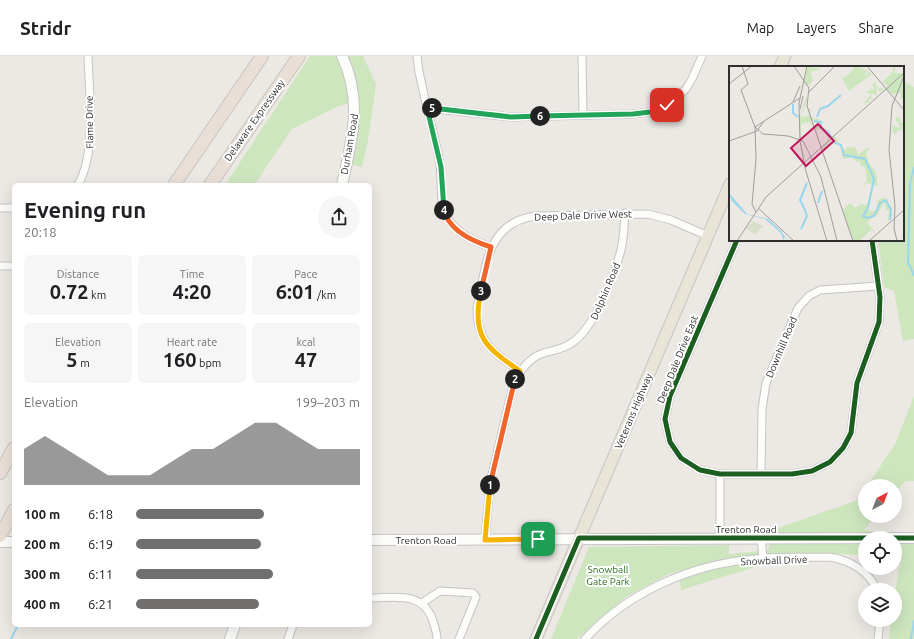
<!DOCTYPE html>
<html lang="en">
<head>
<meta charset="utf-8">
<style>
	body { margin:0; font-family:Ubuntu,sans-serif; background:#f6f6f6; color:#202124; height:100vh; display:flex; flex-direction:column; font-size:15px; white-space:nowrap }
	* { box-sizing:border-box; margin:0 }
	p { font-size:13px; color:#757577 }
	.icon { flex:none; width:22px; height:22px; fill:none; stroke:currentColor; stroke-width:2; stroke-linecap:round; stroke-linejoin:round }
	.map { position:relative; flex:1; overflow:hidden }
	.sheet { position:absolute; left:12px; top:127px; width:360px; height:444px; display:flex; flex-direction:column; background:#fff; border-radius:6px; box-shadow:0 4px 16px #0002 }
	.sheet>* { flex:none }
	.needle { width:26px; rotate:42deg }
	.tools { position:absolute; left:858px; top:423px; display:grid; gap:8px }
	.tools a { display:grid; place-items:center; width:44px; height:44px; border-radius:50%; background:#fff; box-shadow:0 4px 16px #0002; font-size:20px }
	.pin { position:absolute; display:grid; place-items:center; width:34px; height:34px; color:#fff; margin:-17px; border-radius:8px; box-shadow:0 2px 6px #0006 }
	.km { position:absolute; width:20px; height:20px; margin:-10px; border-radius:50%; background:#222; color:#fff; font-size:11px; line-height:20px; text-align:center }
	.round { display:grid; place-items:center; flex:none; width:42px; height:42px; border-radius:21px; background:#f6f6f6 }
	.head { display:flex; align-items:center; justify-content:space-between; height:68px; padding:0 12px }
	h1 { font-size:22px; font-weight:700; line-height:30px }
	.stats { display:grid; grid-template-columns:repeat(3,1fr); gap:6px; height:68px; padding:4px 12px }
	.stats div { display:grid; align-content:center; border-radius:6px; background:#f6f6f6; text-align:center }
	.stats b { font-size:20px; font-weight:700 }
	.stats small { font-size:11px; font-weight:400 }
	.stats p { font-size:11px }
	.chart { height:112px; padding:8px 12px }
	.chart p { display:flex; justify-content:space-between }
	.chart svg { width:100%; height:72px; margin-top:4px; fill:#706f6e; opacity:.7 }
	ul { padding:0 12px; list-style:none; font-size:13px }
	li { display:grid; grid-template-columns:64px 48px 1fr; align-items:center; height:30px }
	li i { height:10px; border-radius:5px; background:#706f6e }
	header { display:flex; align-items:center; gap:24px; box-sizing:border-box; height:56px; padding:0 20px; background:#fff; border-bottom:1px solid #e0e0e0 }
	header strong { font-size:19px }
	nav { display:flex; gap:22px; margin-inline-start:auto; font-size:14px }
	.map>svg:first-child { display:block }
	.green { fill:#cee6be }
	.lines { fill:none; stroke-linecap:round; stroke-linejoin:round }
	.stream { stroke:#99d6ec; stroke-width:2 }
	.street-casing { stroke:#c5c4c5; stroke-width:9 }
	.secondary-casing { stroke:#c5c4c5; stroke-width:12 }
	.primary-casing { stroke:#c6c5c4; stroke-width:13 }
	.highway-casing { stroke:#c6c5c4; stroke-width:14 }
	.street { stroke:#fcfcfb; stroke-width:7 }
	.secondary { stroke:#fcfcfb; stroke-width:10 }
	.primary { stroke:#e8e4d6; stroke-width:11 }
	.highway { stroke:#eadfd6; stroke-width:12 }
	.cycleway-casing { stroke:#fff; stroke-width:8 }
	.cycleway { stroke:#1b5e20; stroke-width:5 }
	.split-1-casing { stroke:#fff; stroke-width:8 }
	.split-2-casing { stroke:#fff; stroke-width:8 }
	.split-3-casing { stroke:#fff; stroke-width:8 }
	.split-4-casing { stroke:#fff; stroke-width:8 }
	.split-5-casing { stroke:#fff; stroke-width:8 }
	.split-6-casing { stroke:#fff; stroke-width:8 }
	.split-7-casing { stroke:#fff; stroke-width:8 }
	.split-1 { stroke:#f5b400; stroke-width:5 }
	.split-2 { stroke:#f0652b; stroke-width:5 }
	.split-3 { stroke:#f5b400; stroke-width:5 }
	.split-4 { stroke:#f0652b; stroke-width:5 }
	.split-5 { stroke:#22a559; stroke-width:5 }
	.split-6 { stroke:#22a559; stroke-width:5 }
	.split-7 { stroke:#22a559; stroke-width:5 }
	.labels { text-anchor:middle; stroke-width:4; stroke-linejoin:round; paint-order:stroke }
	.street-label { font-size:10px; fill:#2e2e2e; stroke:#fff }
	.park-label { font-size:10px; fill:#2c6e1b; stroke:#fff }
	.inset-river { fill:none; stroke:#99d6ec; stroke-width:2 }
	.inset-road { fill:none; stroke:#a09e9b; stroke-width:1 }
	.view { fill:#c2185b; fill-opacity:0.15; stroke:#c2185b; stroke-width:2 }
	.inset-edge { fill:none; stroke:#2e2e2e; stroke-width:2 }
</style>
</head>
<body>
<header>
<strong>Stridr</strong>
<nav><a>Map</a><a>Layers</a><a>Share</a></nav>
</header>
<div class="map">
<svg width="914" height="583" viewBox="0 0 914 583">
	<rect width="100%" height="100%" fill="#ece8e4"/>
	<g class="green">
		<path d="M310 0H363L376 28 368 85 362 111 352 109 360 46 341 49 292 73 254 129H225Z"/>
		<path d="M903 25 914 31V283L903 285 894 235 884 231 878 184H903Z"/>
		<path d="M914 340V425H905L895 437V430H867L895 388Z"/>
		<path d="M865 433V460H876L864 474 914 480V583H889L891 564H895V537L901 501H895V482H865V499L800 497 681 534 679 515 669 518 627 540 577 583H551L589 491 729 489V498L768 494 775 473 858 444Z"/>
	</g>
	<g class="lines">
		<g class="stream">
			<path d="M914 112 910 127 908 206 914 219"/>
			<path d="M11 583 18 569"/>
			<path d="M911 583 914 565"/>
		</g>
		<defs>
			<g id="street">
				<path d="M417 0 419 16 427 52 511 61 633 58 650 56 672 46 686 33 692 23 702 0"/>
				<path d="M582 0 583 59"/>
				<path d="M427 52C432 71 437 90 440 109 442 122 440 136 443 149 447 173 470 184 491 191"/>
				<path d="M78 129C97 95 89 39 88 0"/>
				<path d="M0 152H14"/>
				<path d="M737 184 670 340 665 363 670 386 681 402 700 414 720 418H792L812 415 830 406 843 392 851 377 857 327 879 266 880 241 872 184"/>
				<path d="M0 210H14"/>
				<path d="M520 315C494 297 477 287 477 252 486 212 486 166 536 160L648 158 671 164 708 180"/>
				<path d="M720 418V482"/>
				<path d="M761 418 762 353 766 327 798 252 809 240 820 234 878 230"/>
				<path d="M761 482 763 502"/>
				<path d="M485 484 490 427 514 326C520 315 528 303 541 298 551 294 561 294 570 288 594 274 614 221 621 194 624 182 624 169 625 157"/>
				<path d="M370 542C394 542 421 535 432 562 434 569 437 576 437 583"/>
				<path d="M422 547 440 535 473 537 476 541 459 583"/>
				<path d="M288 583 293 569"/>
				<path d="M585 583C628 536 692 508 755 503 780 500 804 502 829 501 849 504 868 514 877 534"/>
				<path d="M878 583 880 564"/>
			</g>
			<g id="secondary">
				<path d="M342 129C352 84 363 44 342 0"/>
				<path d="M370 484 914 482"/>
				<path d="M0 486H14"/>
				<path d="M230 583 235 569"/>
			</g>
			<g id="primary">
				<path d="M780 11 785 0"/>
				<path d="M536 583 730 128"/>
			</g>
			<g id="highway">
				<path d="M174 129 262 0"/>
				<path d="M210 129 299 0"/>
				<path d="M0 417 14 392"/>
				<path d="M0 480 14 454"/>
			</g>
		</defs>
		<use href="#street" class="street-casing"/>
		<use href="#secondary" class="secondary-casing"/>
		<use href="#primary" class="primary-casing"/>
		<use href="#highway" class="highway-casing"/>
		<use href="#street" class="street"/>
		<use href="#secondary" class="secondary"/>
		<use href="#primary" class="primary"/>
		<use href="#highway" class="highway"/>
		<defs>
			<g id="cycleway">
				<path d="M737 184 670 340 665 363 670 386 681 402 700 414 720 418H792L812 415 830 406 843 392 851 377 857 327 879 266 880 241 872 184"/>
				<path d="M536 583 579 482H914"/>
			</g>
		</defs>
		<use href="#cycleway" class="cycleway-casing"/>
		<use href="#cycleway" class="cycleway"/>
	</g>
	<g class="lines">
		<defs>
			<path id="split-1" d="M490 429 485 484 538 483"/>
			<path id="split-2" d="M490 429 515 323"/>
			<path id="split-3" d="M481 235C471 280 485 291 520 315L515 323"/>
			<path id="split-4" d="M444 154C449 175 472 185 491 191L481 235"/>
			<path id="split-5" d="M432 52H427L441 111 444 154"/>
			<path id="split-6" d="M432 52 511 61 540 60"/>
			<path id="split-7" d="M540 60 633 58 650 56 667 49"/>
		</defs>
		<use href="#split-1" class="split-1-casing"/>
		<use href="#split-2" class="split-2-casing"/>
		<use href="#split-3" class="split-3-casing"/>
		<use href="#split-4" class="split-4-casing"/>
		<use href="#split-5" class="split-5-casing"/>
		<use href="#split-6" class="split-6-casing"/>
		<use href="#split-7" class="split-7-casing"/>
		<use href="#split-1" class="split-1"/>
		<use href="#split-2" class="split-2"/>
		<use href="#split-3" class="split-3"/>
		<use href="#split-4" class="split-4"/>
		<use href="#split-5" class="split-5"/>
		<use href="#split-6" class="split-6"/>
		<use href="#split-7" class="split-7"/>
	</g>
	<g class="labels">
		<g class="street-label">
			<text transform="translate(254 64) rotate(-55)" y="4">Delaware Expressway</text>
			<text transform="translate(89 66) rotate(-91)" y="4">Flame Drive</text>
			<text transform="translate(349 88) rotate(-80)" y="4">Durham Road</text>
			<text transform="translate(583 159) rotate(-2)" y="4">Deep Dale Drive West</text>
			<text transform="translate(605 235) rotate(-67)" y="4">Dolphin Road</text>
			<text transform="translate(781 291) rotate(-67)" y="4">Downhill Road</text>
			<text transform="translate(677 303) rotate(-68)" y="4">Deep Dale Drive East</text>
			<text transform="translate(633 355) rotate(-67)" y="4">Veterans Highway</text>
			<text x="746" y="477">Trenton Road</text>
			<text x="426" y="488">Trenton Road</text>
			<text transform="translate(774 504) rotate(-2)" y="4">Snowball Drive</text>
		</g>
		<g class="park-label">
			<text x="608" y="517">Snowball<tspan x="608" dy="12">Gate Park</tspan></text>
		</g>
	</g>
	<g transform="translate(729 10)">
		<rect width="175" height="175" fill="#ece8e4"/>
		<path d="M79 0 93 3 81 6 84 14 79 20 75 16ZM124 0 134 2 135 5 138 3 136 10 140 5 143 8 120 25 110 7 115 12 124 4ZM163 0 167 2 165 7H175V33L171 32 172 27 163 28 158 23 159 20 153 16 164 6ZM148 14 146 18 150 23 154 21V24L152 23V26L147 22 148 30 144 27 142 29 144 33 141 32V36L140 33 139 37H135L142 28 136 25H142L141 22 146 24 143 19ZM78 28 77 38 71 51 80 50 79 43 81 42 82 52 90 53 94 62 100 65V73L106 70 114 84 118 83 117 80 122 82 126 80 129 89 137 82H141L137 87 139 95 147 107 149 120 139 117 133 120 138 115 136 101 131 100 132 95 127 96 124 91 114 93 111 80 102 73 94 86 93 81 98 77 99 70 92 62 87 65 86 62 92 57 89 55 82 54 84 60 83 61 80 56 72 58V72L75 76 74 74 72 77 76 90 75 96 71 73 70 53ZM168 51 172 53 171 57H175V63L168 65 167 69 163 65 165 58 169 62 171 60 166 53ZM144 120 140 145H147L149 135 155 131 161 141H164L162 147 164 148 159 157 160 144H157L155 136 149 148 138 156 147 168 142 164 130 175H124L114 144 121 137 126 142 132 138 138 139Z" fill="#cee6be"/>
		<path d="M25 155 34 160 26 169 17 162Z" fill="#d8e0cc"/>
		<path d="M0 127 18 148 39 153 52 165 59 175 55 171V175L52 167 36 153 16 148 3 135Z" fill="#99d6ec"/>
		<path class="inset-river" d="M64 38V47L69 51M88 51 91 43 99 40 112 29M85 55 92 56V62L99 66 106 77 112 79 115 89 136 93 145 113 139 141 134 150 138 152 145 150 151 137 157 134 162 144 161 154M89 137 93 125M75 142 71 134 78 117M72 163 78 150 75 142"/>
		<path class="inset-road" d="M65 0 80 22 78 40 124 175M78 0 70 37 71 75 76 102 98 175M138 0 175 44M0 18 23 0M12 24 26 61 27 93 23 138 27 146M12 24 19 18 13 0M80 26 106 0M64 36 71 20M71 43 74 30M26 61 34 68 59 70 74 75 92 111 108 175M26 61 71 32M0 75 28 65 35 55M29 142 65 175M8 175 37 131 175 7M140 175 175 144M168 175 165 162 166 140 160 84 163 40 175 10"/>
		<path class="view" d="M89 58 105 75 77 100 62 82Z"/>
		<rect width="175" height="175" class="inset-edge"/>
	</g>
</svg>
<div class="tools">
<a><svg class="needle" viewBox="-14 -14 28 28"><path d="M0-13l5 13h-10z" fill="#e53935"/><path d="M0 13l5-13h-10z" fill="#757577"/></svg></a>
<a><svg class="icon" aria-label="locate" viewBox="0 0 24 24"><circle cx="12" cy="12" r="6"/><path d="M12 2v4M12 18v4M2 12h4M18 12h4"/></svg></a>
<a><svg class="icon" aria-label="layers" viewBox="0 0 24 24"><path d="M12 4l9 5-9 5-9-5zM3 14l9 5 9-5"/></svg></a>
</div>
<div class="pin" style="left:538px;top:483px;background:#1e9e55"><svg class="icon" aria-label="arrive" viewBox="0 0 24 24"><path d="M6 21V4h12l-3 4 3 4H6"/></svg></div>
<div class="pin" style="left:667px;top:49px;background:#d93025"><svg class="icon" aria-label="check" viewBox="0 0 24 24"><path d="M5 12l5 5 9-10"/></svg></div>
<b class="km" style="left:490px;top:429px">1</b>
<b class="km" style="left:515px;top:323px">2</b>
<b class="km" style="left:481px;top:235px">3</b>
<b class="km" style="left:444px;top:154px">4</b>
<b class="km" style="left:432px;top:52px">5</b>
<b class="km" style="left:540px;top:60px">6</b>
<section class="sheet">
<div class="head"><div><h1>Evening run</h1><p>20:18</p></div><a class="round"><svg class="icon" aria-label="share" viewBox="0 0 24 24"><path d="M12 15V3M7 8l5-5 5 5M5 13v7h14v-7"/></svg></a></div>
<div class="stats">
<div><p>Distance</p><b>0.72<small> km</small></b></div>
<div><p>Time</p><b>4:20</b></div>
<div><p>Pace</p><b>6:01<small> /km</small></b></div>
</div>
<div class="stats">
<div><p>Elevation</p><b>5<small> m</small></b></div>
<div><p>Heart rate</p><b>160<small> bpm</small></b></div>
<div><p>kcal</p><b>47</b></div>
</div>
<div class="chart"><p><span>Elevation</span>199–203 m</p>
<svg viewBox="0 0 160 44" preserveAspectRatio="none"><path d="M0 44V22L10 14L20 22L30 30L40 38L50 38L60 38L70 30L80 22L90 22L100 14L110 6L120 6L130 14L140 22L150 22L160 22V44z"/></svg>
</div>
<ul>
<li><b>100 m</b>6:18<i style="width:57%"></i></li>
<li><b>200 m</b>6:19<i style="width:56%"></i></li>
<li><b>300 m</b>6:11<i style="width:61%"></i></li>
<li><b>400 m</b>6:21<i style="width:55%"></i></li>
</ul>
</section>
</div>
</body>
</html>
